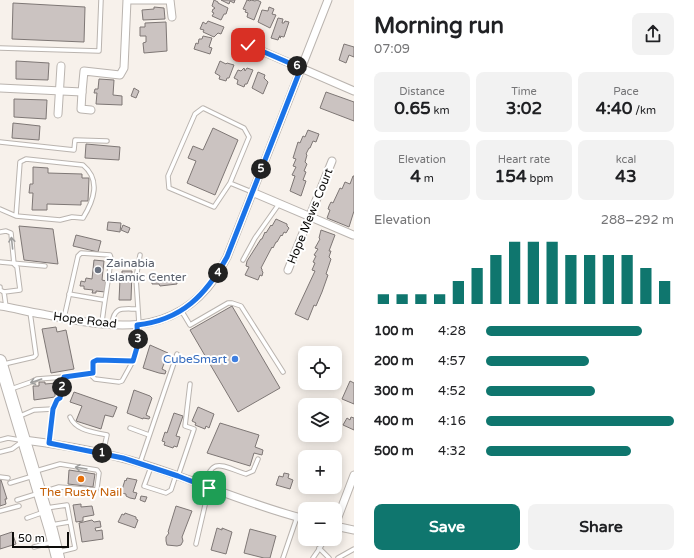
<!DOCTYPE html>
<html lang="en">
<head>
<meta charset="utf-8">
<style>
	body { margin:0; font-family:"Varela Round",sans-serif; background:#f2f2f2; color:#202124; height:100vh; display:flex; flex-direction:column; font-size:15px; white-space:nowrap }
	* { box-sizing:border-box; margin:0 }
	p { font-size:13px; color:#757577 }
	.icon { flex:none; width:22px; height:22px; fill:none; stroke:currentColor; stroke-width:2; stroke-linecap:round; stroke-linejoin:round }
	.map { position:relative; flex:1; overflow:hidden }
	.sheet { display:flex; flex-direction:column; background:#fff; width:340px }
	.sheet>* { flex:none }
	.buttons { position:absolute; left:298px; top:346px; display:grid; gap:8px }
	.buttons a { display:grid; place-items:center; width:44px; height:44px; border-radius:8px; background:#fff; box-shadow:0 2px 10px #0003; font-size:20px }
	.scale { position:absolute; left:12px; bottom:10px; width:57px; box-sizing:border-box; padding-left:4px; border:2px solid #0d0c0a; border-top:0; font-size:11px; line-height:14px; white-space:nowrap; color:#0d0c0a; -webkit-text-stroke:3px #fff; paint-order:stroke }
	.pin { position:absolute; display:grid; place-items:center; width:34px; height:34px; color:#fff; margin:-17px; border-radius:8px; box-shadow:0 2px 6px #0006 }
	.km { position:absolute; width:20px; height:20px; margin:-10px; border-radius:50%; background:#222; color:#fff; font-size:11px; line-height:20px; text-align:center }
	.round { display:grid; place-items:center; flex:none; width:42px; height:42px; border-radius:8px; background:#f2f2f2 }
	.overview { display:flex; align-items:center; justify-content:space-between; height:68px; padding:0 20px }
	h1 { font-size:22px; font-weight:700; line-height:30px }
	.metrics { display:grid; grid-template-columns:repeat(3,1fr); gap:6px; height:68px; padding:4px 20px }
	.metrics div { display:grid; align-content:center; border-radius:8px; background:#f2f2f2; text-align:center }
	.metrics b { font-size:17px; font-weight:700 }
	.metrics small { font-size:11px; font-weight:400 }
	.metrics p { font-size:11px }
	.chart { height:112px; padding:8px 20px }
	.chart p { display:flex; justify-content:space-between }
	.chart svg { width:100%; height:72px; margin-top:4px; stroke:#0f766e; stroke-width:6 }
	.action { display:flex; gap:8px; margin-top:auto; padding:8px 20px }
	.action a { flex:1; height:46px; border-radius:8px; background:#0f766e; color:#fff; font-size:16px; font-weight:700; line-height:46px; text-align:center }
	.action a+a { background:#f2f2f2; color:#202124 }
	ul { padding:0 20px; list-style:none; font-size:13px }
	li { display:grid; grid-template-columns:64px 48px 1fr; align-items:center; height:30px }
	li i { height:10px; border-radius:5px; background:#0f766e }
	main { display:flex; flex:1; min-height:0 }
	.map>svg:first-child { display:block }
	.building { fill:#cbc3c1; stroke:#7e7775 }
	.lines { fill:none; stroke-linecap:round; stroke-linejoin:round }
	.service-casing { stroke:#bab4af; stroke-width:5.5 }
	.minor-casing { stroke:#bab4af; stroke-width:9 }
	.primary-casing { stroke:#bab4af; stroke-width:14 }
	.service { stroke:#fff; stroke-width:3.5 }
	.minor { stroke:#fff; stroke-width:7 }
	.primary { stroke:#fff; stroke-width:12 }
	.oneway { stroke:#9e9e9d }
	.route-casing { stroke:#fff; stroke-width:8 }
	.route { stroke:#1a73e8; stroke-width:5 }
	.worship-dot { fill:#6b7280; stroke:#fff; stroke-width:1.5 }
	.shop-dot { fill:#3f7fe0; stroke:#fff; stroke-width:1.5 }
	.food-dot { fill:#e8710a; stroke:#fff; stroke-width:1.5 }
	.labels { text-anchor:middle; stroke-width:4; stroke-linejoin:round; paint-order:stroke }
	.street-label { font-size:12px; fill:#0d0c0a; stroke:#fff }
	.worship-label { font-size:12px; fill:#5b616d; stroke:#fff; text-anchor:start }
	.shop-label { font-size:12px; fill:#366cbe; stroke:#fff; text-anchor:end }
	.food-label { font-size:12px; fill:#c56008; stroke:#fff }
</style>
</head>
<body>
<main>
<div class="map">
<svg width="354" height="558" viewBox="0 0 354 558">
	<rect width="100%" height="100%" fill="#f7f1eb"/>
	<g class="building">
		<path d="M214 0 218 2V3L228 8 226 14H224L221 20 212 16 214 13 212 12 213 9H214L215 8 212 6Z"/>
		<path d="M221 0H235L234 3 230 1 229 4Z"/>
		<path d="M247 0 250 1 251 0 255 1 257 0 261 2 254 20 247 17 248 13 245 12 246 10 243 9Z"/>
		<path d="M13 3 85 7 84 42 12 39Z"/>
		<path d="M154 7 164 8 165 19 143 20 142 10 154 9Z"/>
		<path d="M269 7 274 9 272 14 276 15 270 28 258 22 262 10 268 11Z"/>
		<path d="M278 18 283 19 282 23H284L285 21 289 22 284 37 279 36 281 38 279 37 278 40 271 38Z"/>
		<path d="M208 21 224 27 221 34 218 33 214 37 203 32 204 30 200 29 203 22 206 24Z"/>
		<path d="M166 22 167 51 144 53 143 43 146 42V36H140V27H145V23Z"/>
		<path d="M203 36 212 38 209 47 212 48 210 54 194 49 196 43 198 44 199 39H202Z"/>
		<path d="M344 44 354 47V57L349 55 346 63 339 60Z"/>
		<path d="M16 61 49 63 48 80 16 79Z"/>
		<path d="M220 61 226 64 227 63 234 65 229 78H227L226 81 219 79 220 76 215 73Z"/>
		<path d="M244 68 245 71 247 68 253 70 247 84H245L244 87 237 84 238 80 234 78 238 70 241 71Z"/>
		<path d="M258 72 265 75 264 78 268 82 263 94 252 88Z"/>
		<path d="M99 79 114 80 113 95 122 96V105L96 104 97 93H94L95 89H98Z"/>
		<path d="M134 88 139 91 136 98 131 96Z"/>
		<path d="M326 92 354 102V121L320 108Z"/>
		<path d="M14 99 47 100 46 119 14 117Z"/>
		<path d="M13 123 40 126 39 140 12 138Z"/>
		<path d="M213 128 238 140 215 195 187 183 196 161 188 158 193 146 203 150Z"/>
		<path d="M308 130 319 134 316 142 313 141 310 148H309L306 154 307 155 305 162 307 164 304 171 306 172 303 180 306 181 301 196 290 191 295 176 292 175 296 167 293 166 296 159 293 158 298 142 300 143 303 136 305 137Z"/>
		<path d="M86 144 120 147 119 160 85 158Z"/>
		<path d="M33 167 48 168V173L82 174V178H89L88 201H81V205L47 204V210H32L33 193H29L30 184H33Z"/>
		<path d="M353 176H354V211L349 227 327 218 330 210 328 209 329 206 331 202 333 203 340 188 342 189 345 182 350 184Z"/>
		<path d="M276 219 287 224V226L289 228 286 233 284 232 282 236 281 235 277 242H276L273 248 272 247 261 268 262 269V271L263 272 262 276 260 275 258 280 245 275 249 267 246 266 247 261 261 239H262L265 232 266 233 271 225 272 226Z"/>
		<path d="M108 222 121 223 120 232 107 230Z"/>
		<path d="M123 225 130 228 128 233 121 230Z"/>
		<path d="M19 226 53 229 58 264 24 260Z"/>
		<path d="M321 230 335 235 329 251H331L329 257 331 259 326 274 328 275 322 292 316 306 314 305 308 320 295 314 315 271 312 270 315 263 313 262 316 256 314 255 318 249 315 248 320 239 319 238Z"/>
		<path d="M76 235 101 241 98 252 73 246Z"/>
		<path d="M94 260 104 261 102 280 106 281 105 292 96 291V293H92L93 290 84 289V286H80L81 281 85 282 86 278 92 279Z"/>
		<path d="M122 271H132L131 300H119L120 279H122Z"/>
		<path d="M176 274 177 284 160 286 159 284H152V276Z"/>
		<path d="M232 306 280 388 238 412 190 330Z"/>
		<path d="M56 327 57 332 66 330 74 369 51 373 42 329Z"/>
		<path d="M150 345 168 353 162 369 166 371 165 374 159 373 143 368Z"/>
		<path d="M350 381 354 383V404L342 399Z"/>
		<path d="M39 382H45V384L57 383 58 391H55V397L34 400 33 386H39Z"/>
		<path d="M134 390 150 396 152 398 146 415 150 417 149 419 143 418V419L127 413Z"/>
		<path d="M74 392 117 407 113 417 105 415 101 429 76 421 82 406 70 402Z"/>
		<path d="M198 407 214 414 209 428 206 426 205 429 195 425 196 423 192 421Z"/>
		<path d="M174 413 183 416 176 436 180 437 177 447 174 446 173 448 164 445 165 442 162 441 165 432 167 433Z"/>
		<path d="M351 417 354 418V430L343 425 347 418 350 420Z"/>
		<path d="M220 423 259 435 255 447 263 450 262 455 254 453 250 466 207 453Z"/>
		<path d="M69 470 95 474 93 487 68 484Z"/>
		<path d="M284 473 289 474 288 478 293 480 290 489 276 485 279 476 283 477Z"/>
		<path d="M127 478 137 480 133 492 137 493 135 499 130 498 126 496V494L121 493 125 480 126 481Z"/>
		<path d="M0 480H1L7 499H5L6 504 0 506Z"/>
		<path d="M314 487H331L329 493Z"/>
		<path d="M141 496 147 497 145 502 140 500Z"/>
		<path d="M81 504V507L92 506 94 515 83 517V521L76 522 73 505Z"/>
		<path d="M176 506 192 511 182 537 183 541 181 545 177 546 167 545 166 541V537L169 533 168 532Z"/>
		<path d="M125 513 136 517V519L138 520 135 528 118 522 122 514 124 515Z"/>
		<path d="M92 520 94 522 100 521 101 527 95 528 96 531 102 530 103 539 82 542 79 523Z"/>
		<path d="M217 528 222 530V528L232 532 226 554 211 550Z"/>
		<path d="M250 529 276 536 270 558H264L244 553Z"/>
		<path d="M12 532 16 544 0 549V536Z"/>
	</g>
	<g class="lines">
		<defs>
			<g id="service">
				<path d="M0 48 99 51 101 0"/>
				<path d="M0 142 74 150 75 140 107 141"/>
				<path d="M230 183 214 207 169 188 168 176 195 114 203 108 244 128 249 137 230 183 252 192"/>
				<path d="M0 209 16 216 60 220 72 217 83 218C94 200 101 180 83 165L26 159 20 162 16 216"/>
				<path d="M0 232 6 231 11 233 14 264 17 267 20 290 4 292 6 307"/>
				<path d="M243 260 255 238 279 204"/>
				<path d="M0 262 45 266"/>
				<path d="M0 287V290L4 292"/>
				<path d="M69 294 104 300"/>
				<path d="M181 310 190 325 228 303H232L241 306 283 372"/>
				<path d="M64 318 78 256 81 253 110 255 111 258C109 280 104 301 102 323"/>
				<path d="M112 324C114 306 122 309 137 309"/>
				<path d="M139 324 136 278 140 255"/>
				<path d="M133 361 97 360 93 362 92 376 95 379 119 382 122 381 133 361 138 344 137 325"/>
				<path d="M4 364 34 357 36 355 30 312"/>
				<path d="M11 389 31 382 37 379 64 377 93 373"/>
				<path d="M20 416 34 410 53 409"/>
				<path d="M70 417C76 431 94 432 107 435L103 453"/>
				<path d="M130 428 149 435"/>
				<path d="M0 440 8 438 20 440"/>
				<path d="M49 443 53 409 57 400 60 398 64 377"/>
				<path d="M0 452 12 449 23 441"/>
				<path d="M140 463 177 354"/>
				<path d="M151 467 144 486 166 493 171 490 176 475"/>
				<path d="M178 476 194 429 185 426 190 384"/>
				<path d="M0 477 8 478"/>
				<path d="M10 483 33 476"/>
				<path d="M204 485C213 456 221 466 246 474L253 471 258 459"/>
				<path d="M17 500 59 487 96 490 97 488 99 473 97 470 60 464 36 471"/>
				<path d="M46 508 67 505 75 548 59 552"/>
				<path d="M0 511 19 506"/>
				<path d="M27 518 44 512"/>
				<path d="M51 525 69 522"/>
				<path d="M196 544 209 488"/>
				<path d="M34 547 52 542"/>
				<path d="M319 548 329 558"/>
				<path d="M283 558 297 517"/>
				<path d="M313 558 326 539"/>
				<path d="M338 558 354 549"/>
			</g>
			<g id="minor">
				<path d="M248 45 354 91"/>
				<path d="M0 88 82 92 84 71 120 75 124 68 127 0H170L172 17"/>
				<path d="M82 92 81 109 91 110"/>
				<path d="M58 114 61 66"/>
				<path d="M252 192 353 235"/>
				<path d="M288 270 332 161"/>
				<path d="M0 306C14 308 28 312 42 314 107 327 171 341 215 278 219 272 223 264 227 257L328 0"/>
				<path d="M24 440C64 445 104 452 143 464 198 481 249 505 305 519"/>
				<path d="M335 525 354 475"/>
				<path d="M335 526 354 530"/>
			</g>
			<path id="primary" d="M0 361 51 530 58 558"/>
		</defs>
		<use href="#service" class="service-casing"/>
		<use href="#minor" class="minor-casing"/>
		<use href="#primary" class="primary-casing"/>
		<use href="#service" class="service"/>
		<use href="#minor" class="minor"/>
		<use href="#primary" class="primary"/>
	</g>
	<defs><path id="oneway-shaft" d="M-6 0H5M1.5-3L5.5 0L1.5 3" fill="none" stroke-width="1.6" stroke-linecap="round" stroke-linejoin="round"/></defs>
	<g class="oneway">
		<use href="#oneway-shaft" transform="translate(12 243) rotate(-96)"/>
		<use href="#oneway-shaft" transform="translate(36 381) rotate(161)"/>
		<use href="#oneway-shaft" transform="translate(81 468) rotate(-171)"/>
	</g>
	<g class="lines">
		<defs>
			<path id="route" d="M209 488 178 476 123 458 49 443 53 409 57 400 60 398 64 377 93 373V362L97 360 133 361 138 344 137 325C182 320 206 295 227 257L301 68 248 45"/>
		</defs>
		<use href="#route" class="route-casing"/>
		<use href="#route" class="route"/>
	</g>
	<circle class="worship-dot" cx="98" cy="270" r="4"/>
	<circle class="shop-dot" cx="235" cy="359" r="4"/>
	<circle class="food-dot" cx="81" cy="479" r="4"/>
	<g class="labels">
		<g class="street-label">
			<text transform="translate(310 216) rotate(-68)" y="4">Hope Mews Court</text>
			<text transform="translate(85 320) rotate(7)" y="4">Hope Road</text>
		</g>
		<g class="worship-label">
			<text x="106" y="267">Zainabia<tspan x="106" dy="14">Islamic Center</tspan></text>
		</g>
		<g class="shop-label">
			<text x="227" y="363">CubeSmart</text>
		</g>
		<g class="food-label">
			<text x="81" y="496">The Rusty Nail</text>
		</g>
	</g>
</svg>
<div class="buttons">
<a><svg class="icon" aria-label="locate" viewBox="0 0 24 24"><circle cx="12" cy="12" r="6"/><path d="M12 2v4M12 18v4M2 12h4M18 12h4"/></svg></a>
<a><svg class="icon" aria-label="layers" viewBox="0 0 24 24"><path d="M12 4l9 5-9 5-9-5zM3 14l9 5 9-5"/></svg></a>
<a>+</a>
<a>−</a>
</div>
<div class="scale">50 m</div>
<div class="pin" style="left:209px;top:488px;background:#1e9e55"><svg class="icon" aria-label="arrive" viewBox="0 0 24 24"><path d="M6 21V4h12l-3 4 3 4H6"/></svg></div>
<div class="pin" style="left:248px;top:45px;background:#d93025"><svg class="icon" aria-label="check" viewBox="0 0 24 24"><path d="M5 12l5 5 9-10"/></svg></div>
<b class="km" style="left:102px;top:453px">1</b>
<b class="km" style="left:62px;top:387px">2</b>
<b class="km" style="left:138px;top:339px">3</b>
<b class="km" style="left:218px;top:273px">4</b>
<b class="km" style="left:261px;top:169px">5</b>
<b class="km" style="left:297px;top:66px">6</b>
</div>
<section class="sheet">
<div class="overview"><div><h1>Morning run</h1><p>07:09</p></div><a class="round"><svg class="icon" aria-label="share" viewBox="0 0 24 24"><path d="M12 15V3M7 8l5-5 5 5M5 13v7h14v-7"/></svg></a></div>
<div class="metrics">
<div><p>Distance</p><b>0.65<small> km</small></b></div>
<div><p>Time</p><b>3:02</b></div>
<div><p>Pace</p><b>4:40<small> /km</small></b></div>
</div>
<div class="metrics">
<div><p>Elevation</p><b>4<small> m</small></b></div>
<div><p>Heart rate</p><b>154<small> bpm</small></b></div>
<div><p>kcal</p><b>43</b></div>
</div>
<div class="chart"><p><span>Elevation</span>288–292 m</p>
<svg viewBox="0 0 160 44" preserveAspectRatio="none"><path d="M5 44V38M15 44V38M25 44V38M35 44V38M45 44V30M55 44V22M65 44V14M75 44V6M85 44V6M95 44V6M105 44V14M115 44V14M125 44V14M135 44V14M145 44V22M155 44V30"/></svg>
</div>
<ul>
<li><b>100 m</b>4:28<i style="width:83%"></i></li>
<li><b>200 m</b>4:57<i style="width:55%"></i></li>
<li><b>300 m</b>4:52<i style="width:58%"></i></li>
<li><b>400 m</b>4:16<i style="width:100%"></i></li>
<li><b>500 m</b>4:32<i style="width:77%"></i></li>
</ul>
<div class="action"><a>Save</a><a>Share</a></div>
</section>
</main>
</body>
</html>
